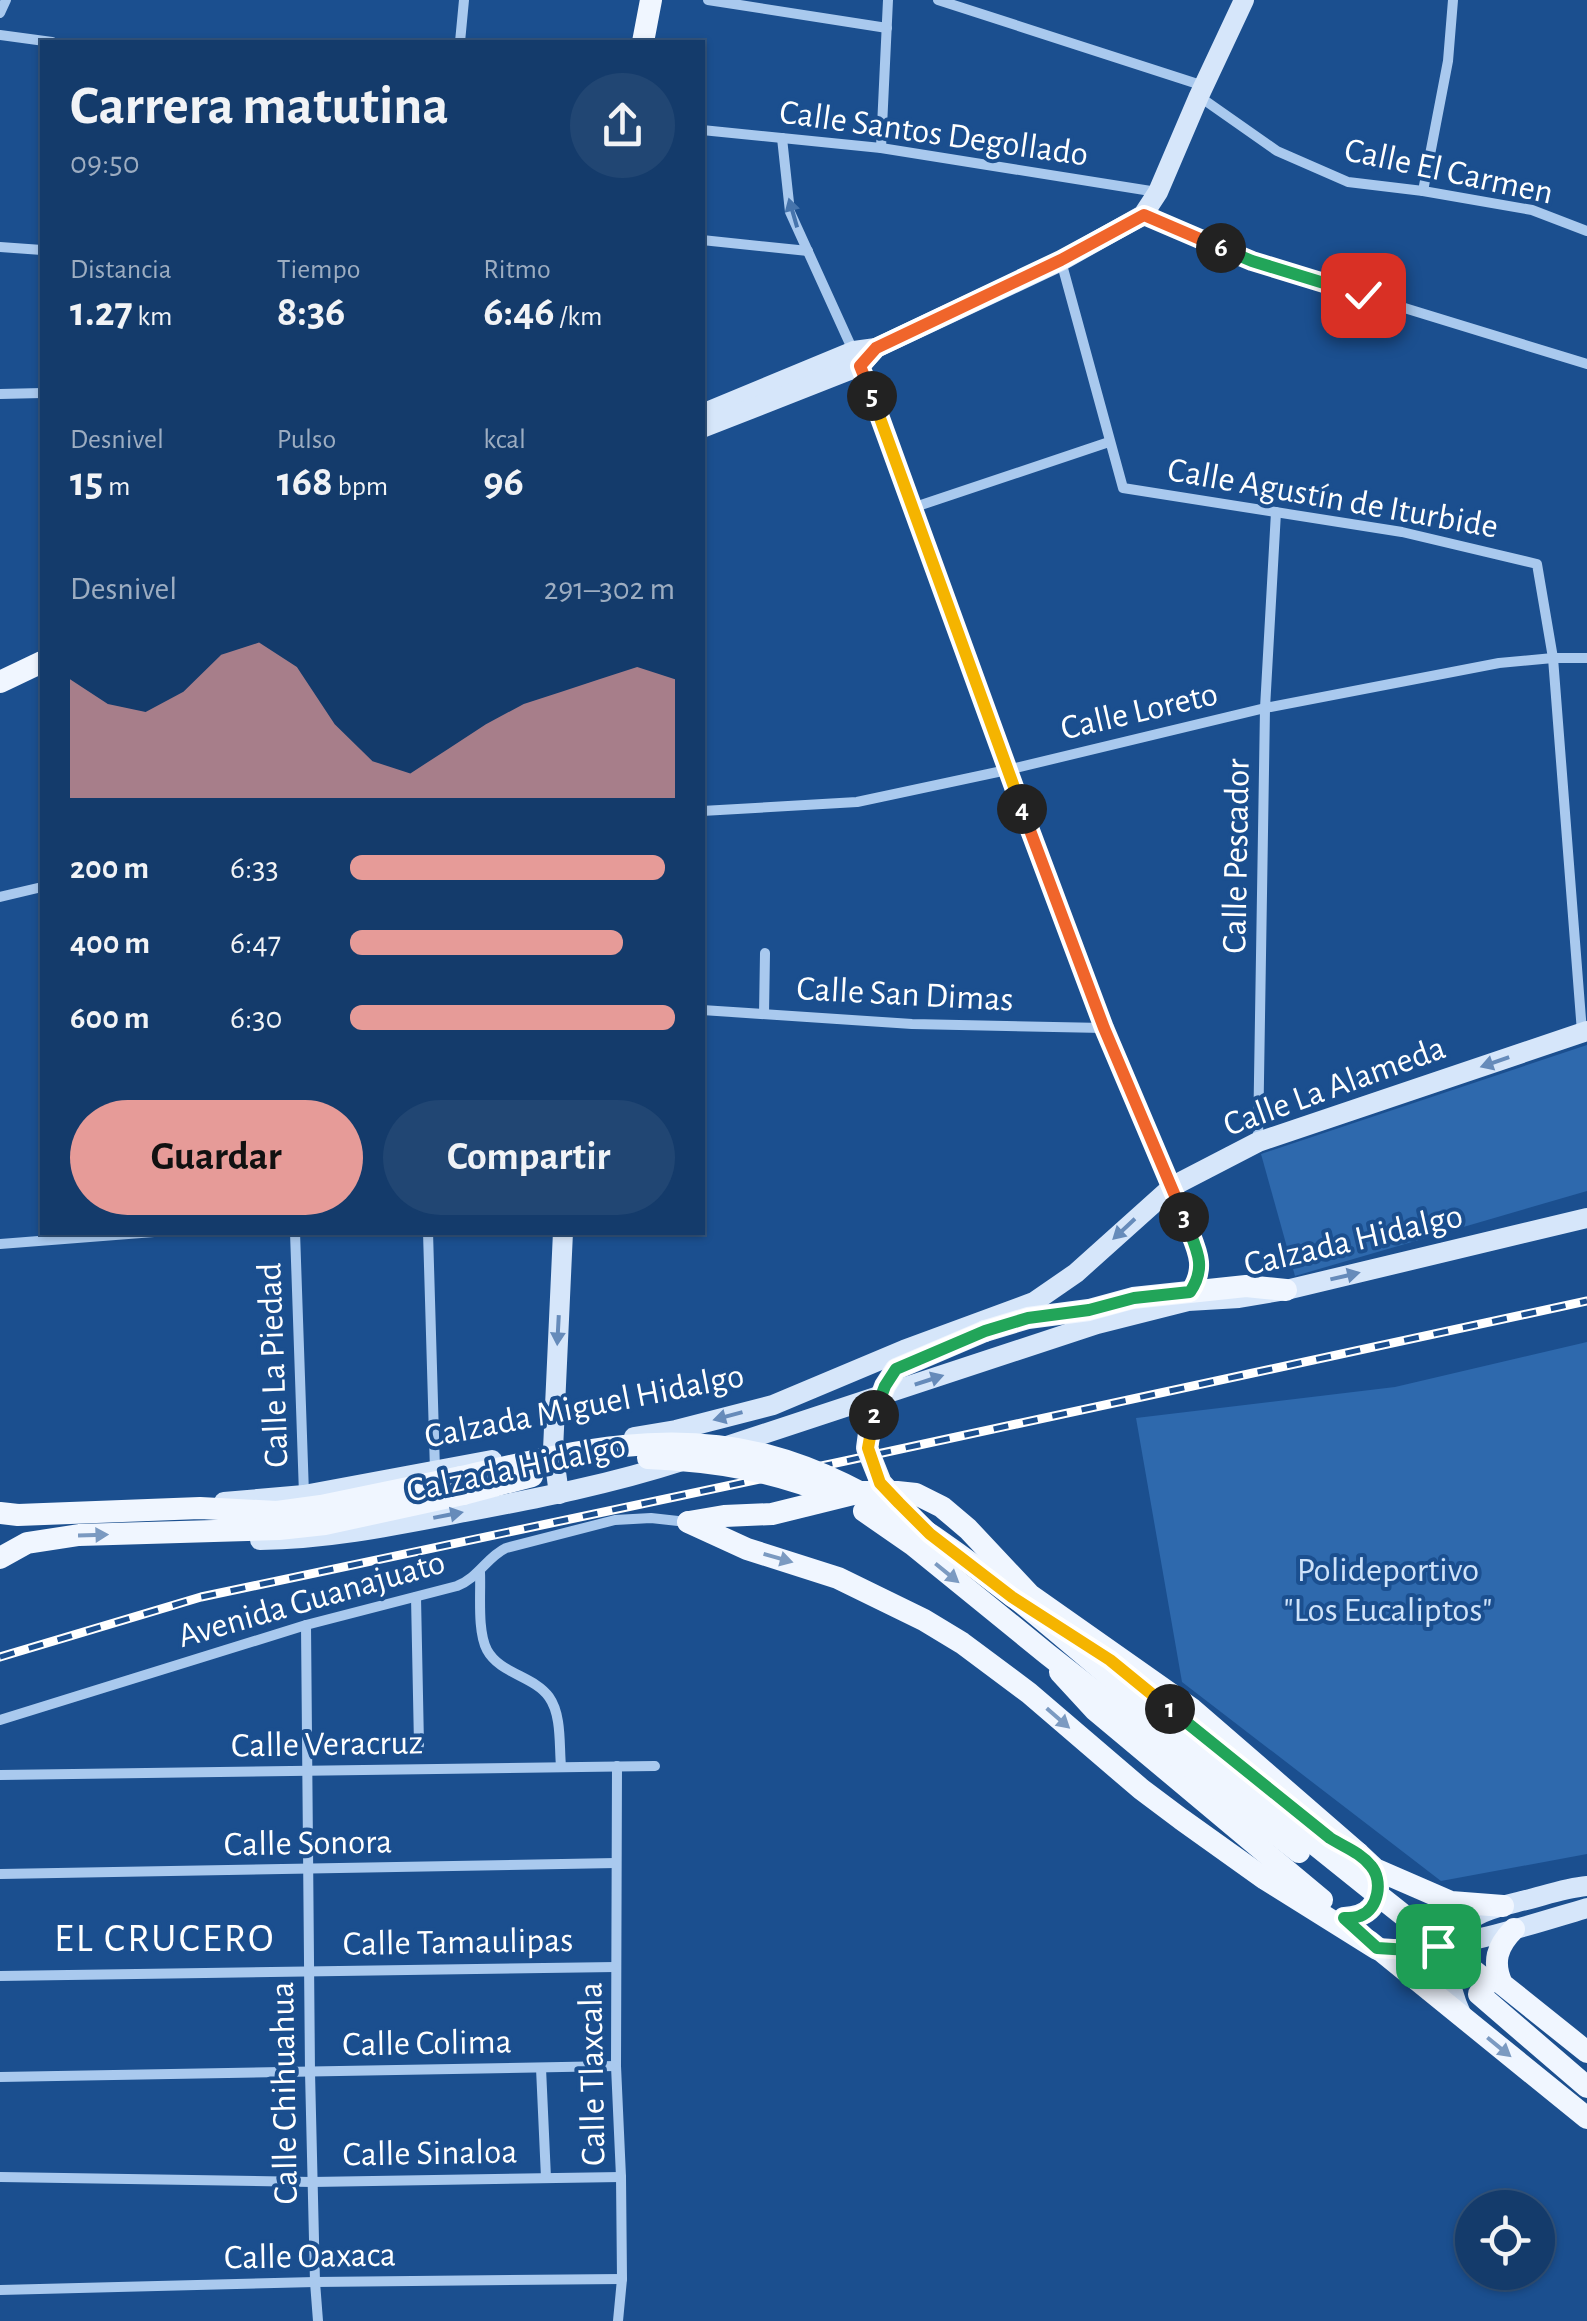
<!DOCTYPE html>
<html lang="es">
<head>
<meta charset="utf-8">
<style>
	body { margin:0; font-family:"Alegreya Sans",sans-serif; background:#214673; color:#f1f3f6; height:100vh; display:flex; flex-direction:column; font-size:38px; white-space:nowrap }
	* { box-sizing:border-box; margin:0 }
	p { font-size:32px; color:#9dadc1 }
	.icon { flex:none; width:55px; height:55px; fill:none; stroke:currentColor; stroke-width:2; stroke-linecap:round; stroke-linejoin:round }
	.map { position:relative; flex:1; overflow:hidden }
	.sheet { position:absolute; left:40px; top:40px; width:665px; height:1195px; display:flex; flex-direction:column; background:#143b6b; border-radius:0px; box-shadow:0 2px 8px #0004,0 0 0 2px #33557e }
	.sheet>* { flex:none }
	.fabs { position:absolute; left:1455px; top:2190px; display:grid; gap:20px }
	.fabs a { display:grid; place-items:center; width:100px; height:100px; border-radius:50%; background:#143b6b; box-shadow:0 2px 8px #0004,0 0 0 2px #33557e; font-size:50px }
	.pin { position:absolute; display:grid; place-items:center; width:85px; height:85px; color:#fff; margin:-42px; border-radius:20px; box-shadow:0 5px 15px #0006 }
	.km { position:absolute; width:50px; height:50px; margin:-25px; border-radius:50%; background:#222; color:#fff; font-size:28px; line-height:50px; text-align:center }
	.round { display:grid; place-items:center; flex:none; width:105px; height:105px; border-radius:52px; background:#214673 }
	.overview { display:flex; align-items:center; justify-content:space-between; height:170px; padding:0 30px }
	h1 { font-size:55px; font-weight:700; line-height:75px }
	.metrics { display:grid; grid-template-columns:repeat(3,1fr); gap:15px; height:170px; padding:10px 30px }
	.metrics div { display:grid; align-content:center }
	.metrics b { font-size:42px; font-weight:700 }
	.metrics small { font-size:28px; font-weight:400 }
	.metrics p { font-size:28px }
	.chart { height:280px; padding:20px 30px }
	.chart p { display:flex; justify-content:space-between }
	.chart svg { width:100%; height:180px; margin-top:10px; fill:#e69b98; opacity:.7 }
	.primary-button { display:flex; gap:20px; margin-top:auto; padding:20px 30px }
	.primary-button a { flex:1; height:115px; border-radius:60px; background:#e69b98; color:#111; font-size:40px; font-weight:700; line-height:115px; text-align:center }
	.primary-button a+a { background:#214673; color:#f1f3f6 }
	ul { padding:0 30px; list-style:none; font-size:32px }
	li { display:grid; grid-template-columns:160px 120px 1fr; align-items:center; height:75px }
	li i { height:25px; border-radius:12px; background:#e69b98 }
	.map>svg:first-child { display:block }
	.green { fill:#2e69ad }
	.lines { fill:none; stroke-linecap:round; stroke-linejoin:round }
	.street { stroke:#a9c9ee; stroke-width:10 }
	.secondary { stroke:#d6e6fa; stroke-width:20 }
	.primary { stroke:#f0f6ff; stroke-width:22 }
	.rail-casing { stroke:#fff; stroke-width:9 }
	.rail { stroke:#1b4f8f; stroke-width:5; stroke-dasharray:15; stroke-linecap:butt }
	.primary-bridge { stroke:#f0f6ff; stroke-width:22 }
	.oneway { fill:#4674ac }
	.oneway2 { fill:#668bba }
	.oneway3 { fill:#7b9ac1 }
	.split-1-casing { stroke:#fff; stroke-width:20 }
	.split-2-casing { stroke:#fff; stroke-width:20 }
	.split-3-casing { stroke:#fff; stroke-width:20 }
	.split-4-casing { stroke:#fff; stroke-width:20 }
	.split-5-casing { stroke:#fff; stroke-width:20 }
	.split-6-casing { stroke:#fff; stroke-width:20 }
	.split-7-casing { stroke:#fff; stroke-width:20 }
	.split-1 { stroke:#22a559; stroke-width:12 }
	.split-2 { stroke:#f5b400; stroke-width:12 }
	.split-3 { stroke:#22a559; stroke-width:12 }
	.split-4 { stroke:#f0652b; stroke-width:12 }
	.split-5 { stroke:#f5b400; stroke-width:12 }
	.split-6 { stroke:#f0652b; stroke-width:12 }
	.split-7 { stroke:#22a559; stroke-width:12 }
	.labels { text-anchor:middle; stroke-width:8; stroke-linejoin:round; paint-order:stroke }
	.street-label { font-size:35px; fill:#fff; stroke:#1b4f8f }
	.park-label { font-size:35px; fill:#cfe3fa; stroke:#1b4f8f }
	.quarter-label { font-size:40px; letter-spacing:2.5px; fill:#fff; stroke:#1b4f8f }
</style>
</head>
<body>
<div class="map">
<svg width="1587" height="2321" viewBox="0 0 1587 2321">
	<rect width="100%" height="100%" fill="#1b4f8f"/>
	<g class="green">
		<path d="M1587 1045V1191L1295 1276 1261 1154Z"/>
		<path d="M1587 1342V1854L1441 1881 1182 1682 1136 1418 1395 1387Z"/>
	</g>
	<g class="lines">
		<g class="street">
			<path d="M708 0 887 28"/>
			<path d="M938 0 1204 86"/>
			<path d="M0 13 6 0"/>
			<path d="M0 35 52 42"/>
			<path d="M460 42 464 0"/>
			<path d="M1200 97 1277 151 1348 182 1423 191 1532 210 1587 231"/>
			<path d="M702 130 881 148 1157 192"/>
			<path d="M782 138 790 212 860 366 1007 770 1104 1028 1173 1186 1200 1262 1199 1279 1193 1288"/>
			<path d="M881 148 888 0"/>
			<path d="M1423 191 1448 61 1453 0"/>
			<path d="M1143 215 1251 261 1587 364"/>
			<path d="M702 240 808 251"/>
			<path d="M0 247 42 250"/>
			<path d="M1061 261 1123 488 1402 532 1537 564 1553 658 1582 1032"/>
			<path d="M0 394 42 393"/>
			<path d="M912 508 1109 442"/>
			<path d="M702 811 857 802 1007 770 1265 708 1499 663 1553 658H1587"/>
			<path d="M0 897 42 887"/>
			<path d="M702 1010 912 1024 1104 1028"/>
			<path d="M764 1014 765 953"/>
			<path d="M1258 1141 1265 708 1276 512"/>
			<path d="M295 1232 304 1494"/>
			<path d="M428 1232 435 1470"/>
			<path d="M0 1244 154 1232"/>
			<path d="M480 1572C481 1594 477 1631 487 1650 500 1674 534 1676 549 1697 562 1715 559 1746 561 1766"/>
			<path d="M416 1597 419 1745"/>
			<path d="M306 1625 310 2072 315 2282 318 2321"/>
			<path d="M0 1720 306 1625 457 1586C478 1578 487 1557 506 1548L615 1520 651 1518 687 1522"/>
			<path d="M617 1766 616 2066 621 2177 622 2279 618 2321"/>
			<path d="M0 1775 655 1766"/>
			<path d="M0 1874 616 1863"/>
			<path d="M0 1976 616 1967"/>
			<path d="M541 2068 546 2178"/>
			<path d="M0 2077 616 2066"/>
			<path d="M0 2177 312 2182 621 2177"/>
			<path d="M0 2290 315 2282 622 2279"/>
		</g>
		<g class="secondary">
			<path d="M702 414 854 351 876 348 1061 261 1143 215 1158 192 1199 96 1244 0"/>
			<path d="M702 428 860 366 876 348"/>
			<path d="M634 1437 676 1430 773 1405 904 1350 1034 1302 1076 1273 1173 1186 1258 1142 1587 1031"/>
			<path d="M724 1447 1097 1324 1188 1301 1239 1298 1286 1290 1587 1218"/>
			<path d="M559 1494 553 1450 563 1232"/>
			<path d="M224 1502 304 1495 492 1460"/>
			<path d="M260 1540C330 1539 397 1525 465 1512 539 1498 611 1484 682 1461"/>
			<path d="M1377 1949C1448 1953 1519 1928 1587 1908"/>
			<path d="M1462 2016C1449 1988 1438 1945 1467 1922 1483 1909 1507 1905 1526 1900 1546 1895 1566 1888 1587 1886"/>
		</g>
		<g class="primary">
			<path d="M643 42 651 0"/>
			<path d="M0 682 42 662"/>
			<path d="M985 1331 1028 1318 1089 1310 1133 1298 1246 1286 1286 1290"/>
			<path d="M0 1513 18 1515 200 1508 277 1512 321 1506 461 1477"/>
			<path d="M688 1522 747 1549 838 1578 924 1620 962 1643 1029 1693 1141 1789 1181 1819 1265 1879 1377 1949"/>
			<path d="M689 1522 724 1516 772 1514 861 1492H897L916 1494 942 1507 968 1529 1030 1595 1192 1709 1358 1853"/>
			<path d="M0 1558 27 1543 79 1535 279 1529 325 1524 463 1494"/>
			<path d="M1060 1672 1095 1710 1322 1900"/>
			<path d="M1347 1848 1358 1853 1375 1869 1451 1902 1503 1906"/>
			<path d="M1344 1918C1369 1917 1380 1904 1378 1879"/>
			<path d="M1514 1929C1497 1946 1492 1962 1502 1984L1587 2052"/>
			<path d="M1369 1941 1587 2118"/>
			<path d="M1479 1994 1587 2087"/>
		</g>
		<defs>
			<path id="rail" d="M0 1657 201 1597 845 1461 1587 1301"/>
		</defs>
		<use href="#rail" class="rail-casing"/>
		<use href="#rail" class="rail"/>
		<g class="primary-bridge">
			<path d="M648 1458C715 1461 772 1470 835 1496"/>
			<path d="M461 1477C564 1454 661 1428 766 1455 907 1491 1043 1622 1153 1713 1264 1804 1376 1894 1489 1983"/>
			<path d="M463 1494 532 1476"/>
			<path d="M906 1510 881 1483 867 1448 870 1426 885 1386 896 1369 985 1331"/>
			<path d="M864 1511 913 1545 1047 1654 1299 1852"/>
		</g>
	</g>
	<defs><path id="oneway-solid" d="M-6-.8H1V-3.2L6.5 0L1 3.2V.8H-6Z" transform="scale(2.5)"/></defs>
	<use class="oneway" href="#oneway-solid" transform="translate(793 213) rotate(-106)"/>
	<g class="oneway2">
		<use href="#oneway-solid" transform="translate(1495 1062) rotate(161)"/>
		<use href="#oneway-solid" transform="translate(1124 1229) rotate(137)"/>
		<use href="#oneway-solid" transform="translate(1345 1276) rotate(-13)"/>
		<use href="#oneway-solid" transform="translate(558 1330) rotate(93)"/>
		<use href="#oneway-solid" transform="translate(929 1380) rotate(-18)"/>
		<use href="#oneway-solid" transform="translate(728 1416) rotate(165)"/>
		<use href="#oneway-solid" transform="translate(448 1515) rotate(-11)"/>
	</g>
	<g class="oneway3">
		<use href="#oneway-solid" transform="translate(93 1535) rotate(-2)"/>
		<use href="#oneway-solid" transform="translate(778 1558) rotate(16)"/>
		<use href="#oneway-solid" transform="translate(947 1573) rotate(39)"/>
		<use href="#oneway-solid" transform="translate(1058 1718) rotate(41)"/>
		<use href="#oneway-solid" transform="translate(1499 2047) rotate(39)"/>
	</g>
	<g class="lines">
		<defs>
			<path id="split-1" d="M1170 1709 1330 1838C1344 1847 1360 1852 1371 1866 1383 1880 1379 1909 1360 1916 1355 1918 1349 1918 1344 1918L1377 1948 1409 1950 1438 1946"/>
			<path id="split-2" d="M874 1415 868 1448 880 1483 899 1503 930 1534 1012 1597 1110 1660 1170 1709"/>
			<path id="split-3" d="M874 1415 885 1386 896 1369 985 1331 1028 1318 1089 1310 1134 1298 1190 1292C1209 1264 1194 1246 1184 1217"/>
			<path id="split-4" d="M1022 809 1104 1028 1184 1217"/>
			<path id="split-5" d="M872 396 1022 809"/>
			<path id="split-6" d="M872 396 860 366 876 348 1061 260 1144 215 1221 248"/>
			<path id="split-7" d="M1221 248 1252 261 1363 295"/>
		</defs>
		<use href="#split-1" class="split-1-casing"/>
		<use href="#split-2" class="split-2-casing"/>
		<use href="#split-3" class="split-3-casing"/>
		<use href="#split-4" class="split-4-casing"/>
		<use href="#split-5" class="split-5-casing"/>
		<use href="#split-6" class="split-6-casing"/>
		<use href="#split-7" class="split-7-casing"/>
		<use href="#split-1" class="split-1"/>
		<use href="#split-2" class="split-2"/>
		<use href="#split-3" class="split-3"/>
		<use href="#split-4" class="split-4"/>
		<use href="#split-5" class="split-5"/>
		<use href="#split-6" class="split-6"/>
		<use href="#split-7" class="split-7"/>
	</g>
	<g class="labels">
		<g class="street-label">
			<text transform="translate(934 132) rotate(8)" y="12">Calle Santos Degollado</text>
			<text transform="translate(1449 170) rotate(12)" y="12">Calle El Carmen</text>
			<text transform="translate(1333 497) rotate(10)" y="12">Calle Agustín de Iturbide</text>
			<text transform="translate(1139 710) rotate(-13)" y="12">Calle Loreto</text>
			<text transform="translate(1235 856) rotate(-89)" y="12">Calle Pescador</text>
			<text transform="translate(905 993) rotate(3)" y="12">Calle San Dimas</text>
			<text transform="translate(1334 1085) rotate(-20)" y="12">Calle La Alameda</text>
			<text transform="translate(1353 1239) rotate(-13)" y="12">Calzada Hidalgo</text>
			<text transform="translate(272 1365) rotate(-92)" y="12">Calle La Piedad</text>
			<text transform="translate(584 1405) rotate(-11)" y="12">Calzada Miguel Hidalgo</text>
			<text transform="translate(516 1467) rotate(-12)" y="12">Calzada Hidalgo</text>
			<text transform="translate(311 1598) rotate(-16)" y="12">Avenida Guanajuato</text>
			<text transform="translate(327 1743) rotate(-1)" y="12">Calle Veracruz</text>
			<text transform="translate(308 1842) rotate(-1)" y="12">Calle Sonora</text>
			<text transform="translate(458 1941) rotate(-1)" y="12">Calle Tamaulipas</text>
			<text transform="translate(427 2042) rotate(-1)" y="12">Calle Colima</text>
			<text transform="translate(591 2074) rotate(-91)" y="12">Calle Tlaxcala</text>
			<text transform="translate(283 2093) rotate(-91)" y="12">Calle Chihuahua</text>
			<text transform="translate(430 2152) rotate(-1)" y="12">Calle Sinaloa</text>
			<text transform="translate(310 2255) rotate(-1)" y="12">Calle Oaxaca</text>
		</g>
		<g class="park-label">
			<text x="1388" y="1581">Polideportivo<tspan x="1388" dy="40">"Los Eucaliptos"</tspan></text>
		</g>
		<g class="quarter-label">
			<text x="165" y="1951">EL CRUCERO</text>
		</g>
	</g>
</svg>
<div class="fabs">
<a><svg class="icon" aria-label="locate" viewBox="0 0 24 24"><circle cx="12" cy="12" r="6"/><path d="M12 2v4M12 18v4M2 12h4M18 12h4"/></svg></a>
</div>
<div class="pin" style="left:1438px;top:1946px;background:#1e9e55"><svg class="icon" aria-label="arrive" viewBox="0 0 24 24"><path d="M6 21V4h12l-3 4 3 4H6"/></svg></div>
<div class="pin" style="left:1363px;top:295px;background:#d93025"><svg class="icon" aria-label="check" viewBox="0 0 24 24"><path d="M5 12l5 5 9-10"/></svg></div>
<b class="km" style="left:1170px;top:1709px">1</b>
<b class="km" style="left:874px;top:1415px">2</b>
<b class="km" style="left:1184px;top:1217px">3</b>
<b class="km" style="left:1022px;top:809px">4</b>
<b class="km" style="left:872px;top:396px">5</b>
<b class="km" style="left:1221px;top:248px">6</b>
<section class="sheet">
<div class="overview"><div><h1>Carrera matutina</h1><p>09:50</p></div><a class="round"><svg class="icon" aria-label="share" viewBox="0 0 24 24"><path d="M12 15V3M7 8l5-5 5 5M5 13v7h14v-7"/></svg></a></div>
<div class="metrics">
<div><p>Distancia</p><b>1.27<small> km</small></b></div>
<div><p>Tiempo</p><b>8:36</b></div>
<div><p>Ritmo</p><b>6:46<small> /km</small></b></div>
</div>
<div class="metrics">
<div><p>Desnivel</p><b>15<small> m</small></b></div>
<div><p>Pulso</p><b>168<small> bpm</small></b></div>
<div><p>kcal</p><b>96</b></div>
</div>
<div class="chart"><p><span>Desnivel</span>291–302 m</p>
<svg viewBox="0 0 160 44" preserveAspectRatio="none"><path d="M0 44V15L10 21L20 23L30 18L40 9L50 6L60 12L70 26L80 35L90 38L100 32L110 26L120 21L130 18L140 15L150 12L160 15V44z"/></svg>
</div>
<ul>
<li><b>200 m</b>6:33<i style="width:97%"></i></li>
<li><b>400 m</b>6:47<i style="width:84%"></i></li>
<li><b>600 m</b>6:30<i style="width:100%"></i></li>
</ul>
<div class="primary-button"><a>Guardar</a><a>Compartir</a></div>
</section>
</div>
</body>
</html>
